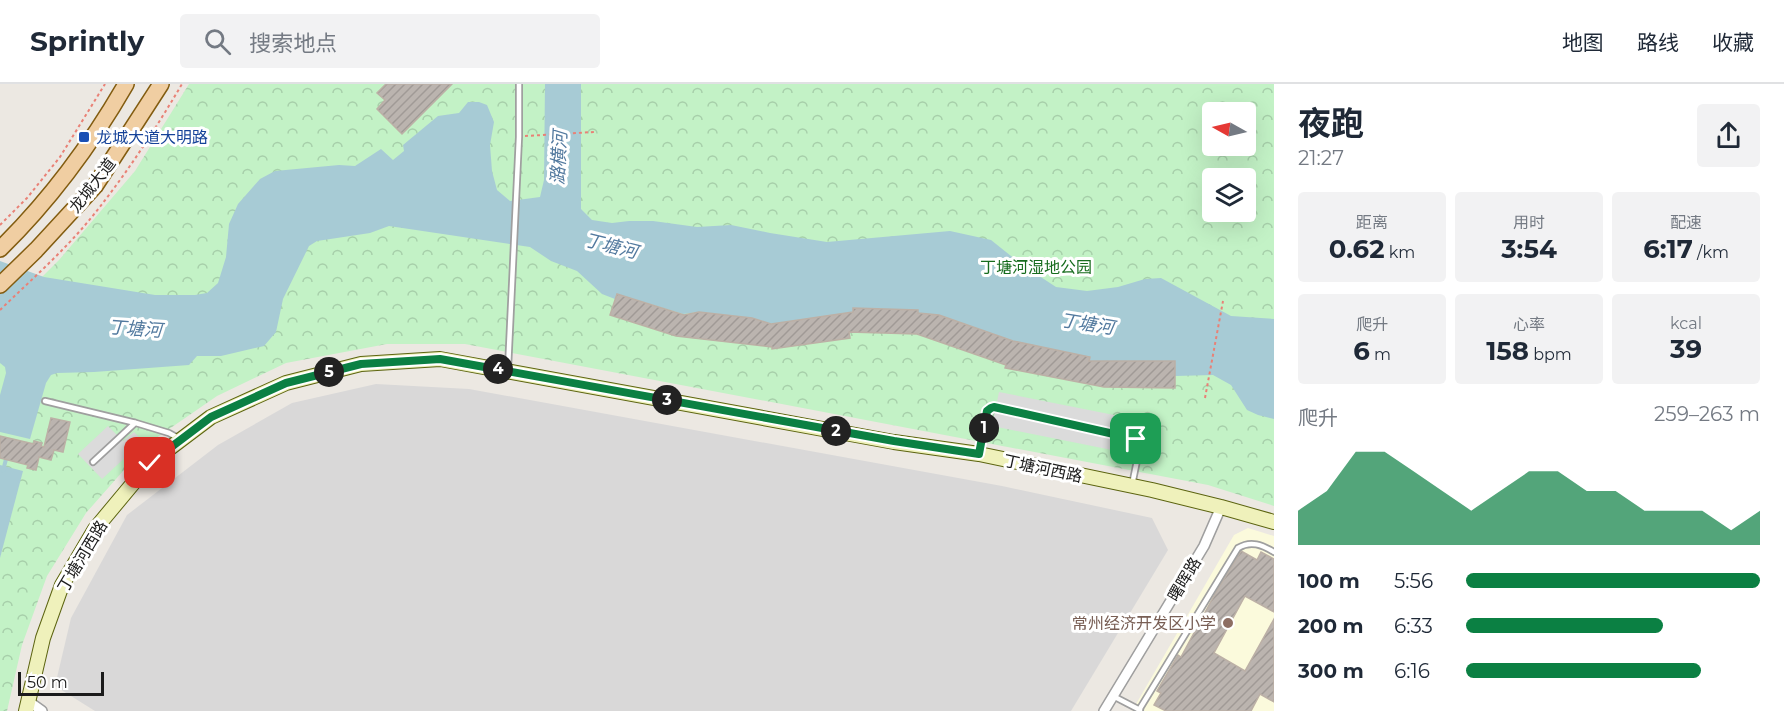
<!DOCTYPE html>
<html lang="zh">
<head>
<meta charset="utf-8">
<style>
	body { margin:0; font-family:Montserrat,"Noto Sans SC",sans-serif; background:#f2f2f3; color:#1f2937; height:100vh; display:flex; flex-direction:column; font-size:22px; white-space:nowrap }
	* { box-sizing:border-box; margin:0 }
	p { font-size:20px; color:#747a83 }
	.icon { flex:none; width:33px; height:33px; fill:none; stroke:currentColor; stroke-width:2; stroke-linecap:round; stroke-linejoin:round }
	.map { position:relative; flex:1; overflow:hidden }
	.panel { display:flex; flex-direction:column; background:#fff; width:510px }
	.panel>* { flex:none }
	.needle { width:39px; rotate:278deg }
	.tools { position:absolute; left:1202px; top:18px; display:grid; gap:12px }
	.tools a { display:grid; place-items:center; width:54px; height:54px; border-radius:6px; background:#fff; box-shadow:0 6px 24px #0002; font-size:30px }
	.scale { position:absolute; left:18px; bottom:15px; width:86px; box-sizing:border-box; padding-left:6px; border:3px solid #1b1b1b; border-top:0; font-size:16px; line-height:21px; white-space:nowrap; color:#1b1b1b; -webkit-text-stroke:4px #fff; paint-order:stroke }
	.pin { position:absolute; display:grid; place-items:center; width:51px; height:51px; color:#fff; margin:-26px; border-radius:12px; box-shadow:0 3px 9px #0006 }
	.km { position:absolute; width:30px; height:30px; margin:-15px; border-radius:50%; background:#222; color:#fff; font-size:16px; line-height:30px; text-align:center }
	.round { display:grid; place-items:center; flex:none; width:63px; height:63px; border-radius:6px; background:#f2f2f3 }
	.overview { display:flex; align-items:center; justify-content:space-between; height:102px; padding:0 24px }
	h1 { font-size:33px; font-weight:700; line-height:45px }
	.stats { display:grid; grid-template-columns:repeat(3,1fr); gap:9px; height:102px; padding:6px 24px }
	.stats div { display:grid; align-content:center; border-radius:6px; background:#f2f2f3; text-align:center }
	.stats b { font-size:26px; font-weight:700 }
	.stats small { font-size:16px; font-weight:400 }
	.stats p { font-size:16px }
	.chart { height:168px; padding:12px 24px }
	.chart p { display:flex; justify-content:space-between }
	.chart svg { width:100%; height:108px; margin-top:6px; fill:#0b8043; opacity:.7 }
	ul { padding:0 24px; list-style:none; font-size:20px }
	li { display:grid; grid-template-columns:96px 72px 1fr; align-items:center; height:45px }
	li i { height:15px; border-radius:8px; background:#0b8043 }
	header { display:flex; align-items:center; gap:36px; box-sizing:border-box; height:84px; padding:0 30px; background:#fff; border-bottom:2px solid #e0e1e3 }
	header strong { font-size:28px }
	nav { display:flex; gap:33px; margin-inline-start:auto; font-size:21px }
	.search { width:420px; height:54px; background:#f2f2f3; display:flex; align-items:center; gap:15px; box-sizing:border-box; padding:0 21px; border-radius:6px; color:#747a83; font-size:22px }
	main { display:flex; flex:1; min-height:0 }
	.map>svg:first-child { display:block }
	.residential { fill:#d9d8d8 }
	.education { fill:#fbfadc }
	.park { fill:url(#park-crowns); fill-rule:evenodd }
	.parking { fill:#dbdbdb }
	.water { fill:#a7cbd5 }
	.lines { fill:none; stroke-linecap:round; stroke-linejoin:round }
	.stream { stroke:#a7cbd5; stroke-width:4 }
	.building { fill:url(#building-hatch); stroke:#bcb0a6; stroke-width:1.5 }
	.lane-casing { stroke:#9f9f9f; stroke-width:8 }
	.street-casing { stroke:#9f9f9f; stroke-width:12 }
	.secondary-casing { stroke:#5c6410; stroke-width:16 }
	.primary-casing { stroke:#825c10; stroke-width:18 }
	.path { stroke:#e98176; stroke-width:2; stroke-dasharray:3 3; stroke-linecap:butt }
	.lane { stroke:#fff; stroke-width:4.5 }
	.street { stroke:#fff; stroke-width:9 }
	.secondary { stroke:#eff1bb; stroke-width:14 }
	.primary { stroke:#f0cea2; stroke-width:15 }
	.route-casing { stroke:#fff; stroke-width:12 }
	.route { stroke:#0b8043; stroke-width:8 }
	.transit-dot { fill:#1a4fb4; stroke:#fff; stroke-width:2 }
	.education-dot { fill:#8d6e63; stroke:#fff; stroke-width:2 }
	.labels { text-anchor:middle; stroke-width:6; stroke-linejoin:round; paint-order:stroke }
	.transit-label { font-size:16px; fill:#164399; stroke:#fff; text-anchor:start }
	.street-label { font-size:16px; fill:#1b1b1b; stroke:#fff }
	.park-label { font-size:16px; fill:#176c1e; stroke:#fff }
	.education-label { font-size:16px; fill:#785e54; stroke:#fff; text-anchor:end }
	.water-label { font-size:18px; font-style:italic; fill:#537a9f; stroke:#fff }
</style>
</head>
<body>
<header>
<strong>Sprintly</strong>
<div class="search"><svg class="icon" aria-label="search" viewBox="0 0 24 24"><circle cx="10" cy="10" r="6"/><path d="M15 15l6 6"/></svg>搜索地点</div>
<nav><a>地图</a><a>路线</a><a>收藏</a></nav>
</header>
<main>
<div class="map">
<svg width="1274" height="627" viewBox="0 0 1274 627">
	<defs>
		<pattern id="park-crowns" width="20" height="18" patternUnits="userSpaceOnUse" patternTransform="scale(1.5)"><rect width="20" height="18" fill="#c3f2c6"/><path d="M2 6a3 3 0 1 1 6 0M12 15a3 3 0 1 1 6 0" fill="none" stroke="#a7cfaa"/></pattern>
		<pattern id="building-hatch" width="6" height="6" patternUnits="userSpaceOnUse" patternTransform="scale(1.5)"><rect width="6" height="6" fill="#bbb4af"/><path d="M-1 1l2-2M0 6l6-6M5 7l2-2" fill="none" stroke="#a09a96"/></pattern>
	</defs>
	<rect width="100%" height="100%" fill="#ece8e2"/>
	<path class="residential" d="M376 300 469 305 1002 402 1152 434 1168 466 1071 627H95L55 602 71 534 127 431 218 361 292 319Z"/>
	<path class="education" d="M1248 444 1274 452V627H1132L1234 451Z"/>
	<path class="park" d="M189 0H1274V422L1208 401 465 260H387L286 279 217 312 146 361 86 429 47 492 22 561 7 627H0V235L59 176 135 87ZM1212 28H1245V62H1212ZM1212 94H1245V128H1212Z"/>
	<g class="parking">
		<path d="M999 308 1134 335 1127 369 992 342Z"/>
		<path d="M108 342 123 357 134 348 143 357 102 395 78 370Z"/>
	</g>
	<g class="water">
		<path d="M545 0H581V125L592 136 612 139 629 137H653L697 143 731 141 770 149 827 158 950 147 991 156 1021 180 1056 203 1087 207 1118 203 1145 195 1161 194 1231 232 1274 235V335L1258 331 1247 326 1231 301 1213 291 1175 292 1097 283 1011 257 939 231 930 230 918 238V226L853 224V230L769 240 752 234 699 228 683 230 617 210 615 215 602 210 577 187 551 177 530 163 389 142 370 149 317 157 309 162 283 215 276 248 264 262 221 272H197L189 281 94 288 57 289 51 291 46 299 30 355 0 348V311L6 289 5 283 0 279V177L44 193 155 211H195L207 209 218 199 226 173 229 140 238 120 260 95 275 87 339 81 355 82 381 65 393 76 404 67 403 61 438 32 459 29 468 18H479L487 21 494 38 490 61 492 87 497 106 510 117 540 113 544 96Z"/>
		<path d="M0 381 23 387 0 474Z"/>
	</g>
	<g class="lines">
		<path class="stream" d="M3 387 7 371"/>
	</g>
	<g class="building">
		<path d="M386 0H452L402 50 377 25 385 16 377 9Z"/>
		<path d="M617 210 684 231 699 228 752 234 771 240 853 228V224L918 226V229L939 231 1013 257 1090 273 1089 277H1175V304L1104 303 1005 284 1006 281 917 250 849 248 850 254 772 265V263L676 252 610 231Z"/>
		<path d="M51 334 70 338 63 368 54 366 51 376 39 373 36 386 27 384 28 381 0 374V352L34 360V357L42 359 41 362 44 363Z"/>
		<path d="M1241 467 1257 476 1261 468 1274 475V528L1245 512 1214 569 1245 587 1274 535V618L1260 610 1251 627H1166L1154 621 1161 609 1157 607 1178 571 1181 573 1216 508Z"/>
	</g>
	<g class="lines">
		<defs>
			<g id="lane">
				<path d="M508 285 519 53V0"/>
				<path d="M45 317 136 339 169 349 178 354"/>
				<path d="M980 368 987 327 994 323 1136 355 1139 357 1140 362 1132 401"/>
				<path d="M93 378 135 339"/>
				<path d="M1113 612 1140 626"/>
				<path d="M1139 626 1238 464C1251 456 1262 461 1274 468"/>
			</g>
			<g id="street">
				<path d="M28 617 42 627"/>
				<path d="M1104 627 1204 462 1221 423"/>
			</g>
			<path id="secondary" d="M26 627 43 554 62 501 95 445 150 379 211 333 286 299 361 280 440 275 894 358 979 370 1152 406 1221 423 1274 438"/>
			<g id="primary">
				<path d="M0 165C49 117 92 59 126 0"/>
				<path d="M0 201 36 166 95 102 161 0"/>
			</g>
		</defs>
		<use href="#lane" class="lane-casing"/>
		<use href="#street" class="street-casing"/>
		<use href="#secondary" class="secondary-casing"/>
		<use href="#primary" class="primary-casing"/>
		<g class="path">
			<path d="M525 52 594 48"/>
			<path d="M0 141 27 114 60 73 105 0"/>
			<path d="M0 226C31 196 64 167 91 134 125 92 155 46 182 0"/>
			<path d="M1205 314 1223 217"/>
		</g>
		<use href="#lane" class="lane"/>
		<use href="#street" class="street"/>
		<use href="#secondary" class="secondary"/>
		<use href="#primary" class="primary"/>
	</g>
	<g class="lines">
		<defs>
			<path id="route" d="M150 379 211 333 286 299 361 280 440 275 894 357 979 370 987 327 991 324 994 323 1136 355"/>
		</defs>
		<use href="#route" class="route-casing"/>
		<use href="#route" class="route"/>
	</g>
	<rect class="transit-dot" x="78" y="47" width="12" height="12" rx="3"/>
	<circle class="education-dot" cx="1228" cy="539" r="6"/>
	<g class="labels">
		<g class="transit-label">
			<text x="96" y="59">龙城大道大明路</text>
		</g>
		<g class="street-label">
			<text transform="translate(92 101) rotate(-52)" y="6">龙城大道</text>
			<text transform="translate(1043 384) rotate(12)" y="6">丁塘河西路</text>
			<text transform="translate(82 472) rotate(-59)" y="6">丁塘河西路</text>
			<text transform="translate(1184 495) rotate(-59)" y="6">曙晖路</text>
		</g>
		<g class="park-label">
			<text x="1036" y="189">丁塘河湿地公园</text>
		</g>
		<g class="education-label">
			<text x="1216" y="545">常州经济开发区小学</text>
		</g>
		<g class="water-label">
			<text transform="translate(559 74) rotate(-87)" y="6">潞横河</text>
			<text transform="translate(611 162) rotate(14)" y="6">丁塘河</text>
			<text transform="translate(1087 240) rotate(9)" y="6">丁塘河</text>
			<text transform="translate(135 245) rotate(4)" y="6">丁塘河</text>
		</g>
	</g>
</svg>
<div class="tools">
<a><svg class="needle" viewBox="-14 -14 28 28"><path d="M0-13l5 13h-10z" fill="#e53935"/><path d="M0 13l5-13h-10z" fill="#747a83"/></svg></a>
<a><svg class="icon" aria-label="layers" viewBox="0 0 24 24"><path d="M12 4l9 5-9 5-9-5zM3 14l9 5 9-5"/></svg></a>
</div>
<div class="scale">50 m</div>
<div class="pin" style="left:1136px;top:355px;background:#1e9e55"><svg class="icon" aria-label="arrive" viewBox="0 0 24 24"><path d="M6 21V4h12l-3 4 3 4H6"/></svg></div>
<div class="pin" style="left:150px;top:379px;background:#d93025"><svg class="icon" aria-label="check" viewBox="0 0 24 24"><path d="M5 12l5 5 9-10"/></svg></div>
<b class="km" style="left:984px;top:344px">1</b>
<b class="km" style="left:836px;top:347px">2</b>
<b class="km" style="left:667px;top:316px">3</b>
<b class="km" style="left:498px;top:285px">4</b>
<b class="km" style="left:329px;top:288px">5</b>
</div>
<section class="panel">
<div class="overview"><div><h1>夜跑</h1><p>21:27</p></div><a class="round"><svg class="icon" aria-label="share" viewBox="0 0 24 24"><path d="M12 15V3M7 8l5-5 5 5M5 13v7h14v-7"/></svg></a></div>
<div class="stats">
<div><p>距离</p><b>0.62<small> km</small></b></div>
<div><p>用时</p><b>3:54</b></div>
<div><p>配速</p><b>6:17<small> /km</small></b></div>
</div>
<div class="stats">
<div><p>爬升</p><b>6<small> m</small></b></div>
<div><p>心率</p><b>158<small> bpm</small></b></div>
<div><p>kcal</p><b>39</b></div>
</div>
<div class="chart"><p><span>爬升</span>259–263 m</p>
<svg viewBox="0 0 160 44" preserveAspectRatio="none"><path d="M0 44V30L10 22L20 6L30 6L40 14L50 22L60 30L70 22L80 14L90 14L100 22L110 22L120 30L130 30L140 30L150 38L160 30V44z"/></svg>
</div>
<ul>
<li><b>100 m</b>5:56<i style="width:100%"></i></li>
<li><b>200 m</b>6:33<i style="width:67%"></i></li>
<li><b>300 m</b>6:16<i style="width:80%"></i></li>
</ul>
</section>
</main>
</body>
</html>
